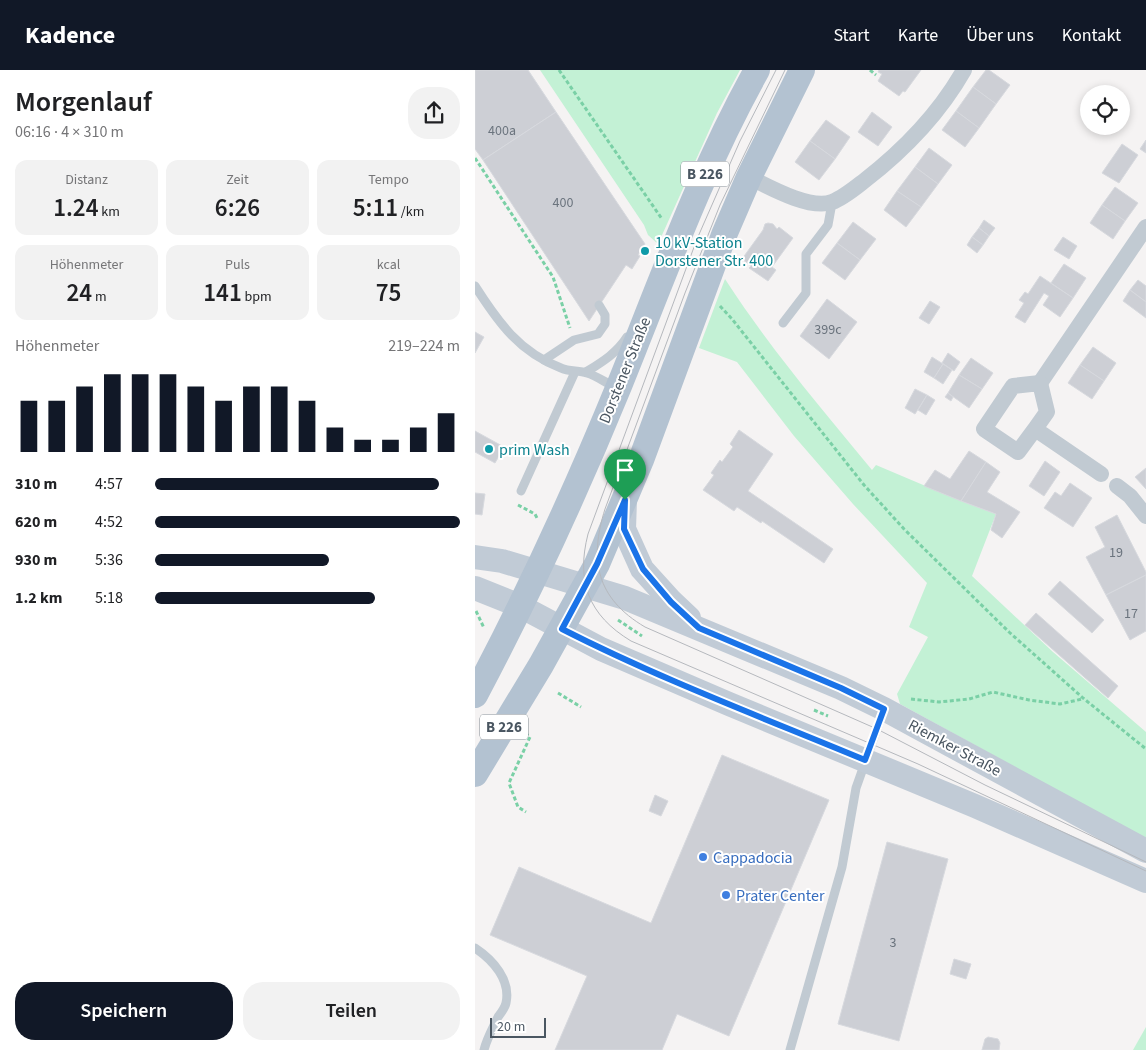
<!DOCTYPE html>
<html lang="de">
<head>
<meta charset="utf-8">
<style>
	body { margin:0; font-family:"Source Sans 3",sans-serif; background:#f2f2f2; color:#202124; height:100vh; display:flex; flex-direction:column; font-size:19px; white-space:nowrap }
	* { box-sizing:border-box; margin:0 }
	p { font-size:16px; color:#757577 }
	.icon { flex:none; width:28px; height:28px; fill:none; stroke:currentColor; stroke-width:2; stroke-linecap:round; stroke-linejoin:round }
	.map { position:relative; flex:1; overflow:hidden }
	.sheet { display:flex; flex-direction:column; background:#fff; width:475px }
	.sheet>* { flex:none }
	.controls { position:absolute; left:605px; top:15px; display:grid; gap:10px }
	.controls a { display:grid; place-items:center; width:50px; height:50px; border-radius:50%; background:#fff; box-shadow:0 2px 8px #0003; font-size:25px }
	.scale { position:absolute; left:15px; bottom:12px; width:56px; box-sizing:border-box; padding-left:5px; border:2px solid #4a5661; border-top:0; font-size:14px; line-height:18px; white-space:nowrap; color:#4a5661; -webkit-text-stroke:4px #fff; paint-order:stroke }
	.pin { position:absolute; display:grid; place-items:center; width:42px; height:42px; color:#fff; margin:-51px -21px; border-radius:50% 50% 50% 0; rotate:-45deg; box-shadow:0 0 5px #0007 }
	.pin .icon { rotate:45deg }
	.round { display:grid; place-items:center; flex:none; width:52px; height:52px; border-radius:20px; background:#f2f2f2 }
	.headline { display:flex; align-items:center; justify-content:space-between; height:85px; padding:0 15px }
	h1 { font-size:28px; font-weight:600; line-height:38px }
	.figures { display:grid; grid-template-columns:repeat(3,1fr); gap:8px; height:85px; padding:5px 15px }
	.figures div { display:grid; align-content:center; border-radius:12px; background:#f2f2f2; text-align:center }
	.figures b { font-size:25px; font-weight:600 }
	.figures small { font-size:14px; font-weight:400 }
	.figures p { font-size:14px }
	.chart { height:140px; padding:10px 15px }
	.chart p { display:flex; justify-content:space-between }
	.chart svg { width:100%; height:90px; margin-top:5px; stroke:#111827; stroke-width:6 }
	.button { display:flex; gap:10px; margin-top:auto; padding:10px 15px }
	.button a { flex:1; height:58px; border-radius:20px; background:#111827; color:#fff; font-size:20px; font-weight:600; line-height:58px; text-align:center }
	.button a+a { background:#f2f2f2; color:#202124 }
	ul { padding:0 15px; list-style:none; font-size:16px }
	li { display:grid; grid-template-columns:80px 60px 1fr; align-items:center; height:38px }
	li i { height:12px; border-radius:6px; background:#111827 }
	header { display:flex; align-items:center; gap:30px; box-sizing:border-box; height:70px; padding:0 25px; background:#111827; color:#fff }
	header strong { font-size:24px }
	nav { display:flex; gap:28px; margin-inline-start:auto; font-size:18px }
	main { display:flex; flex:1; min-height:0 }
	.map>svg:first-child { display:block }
	.green { fill:#c3f1d5 }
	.building { fill:#cdcfd5; stroke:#d7d9de }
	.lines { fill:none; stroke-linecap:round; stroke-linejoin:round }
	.path { stroke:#7ad0a6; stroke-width:3; stroke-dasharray:4 2.5; stroke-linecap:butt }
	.lane { stroke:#c1cad2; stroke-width:9 }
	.street { stroke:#c1cad2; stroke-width:16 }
	.secondary { stroke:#c1cbd6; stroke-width:24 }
	.primary { stroke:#b3c2d1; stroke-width:26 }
	.tram { stroke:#b5b8bd; stroke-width:1 }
	.route-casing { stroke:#fff; stroke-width:10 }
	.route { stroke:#1a73e8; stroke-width:6 }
	.culture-dot { fill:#0f9aa8; stroke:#fff; stroke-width:2 }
	.shop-dot { fill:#3f7fe0; stroke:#fff; stroke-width:2 }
	.labels { text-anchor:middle; stroke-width:4; stroke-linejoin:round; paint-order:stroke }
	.number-label { font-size:14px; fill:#6b747e }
	.shield { fill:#fff; stroke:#808990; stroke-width:1 }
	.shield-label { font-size:15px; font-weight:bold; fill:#4a5661 }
	.culture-label { font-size:16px; fill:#0d838f; stroke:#fff; text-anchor:start }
	.street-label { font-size:16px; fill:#4a5661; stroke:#fff }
	.shop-label { font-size:16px; fill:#366cbe; stroke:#fff; text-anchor:start }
</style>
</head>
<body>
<header>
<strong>Kadence</strong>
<nav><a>Start</a><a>Karte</a><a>Über uns</a><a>Kontakt</a></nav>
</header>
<main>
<section class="sheet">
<div class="headline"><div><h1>Morgenlauf</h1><p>06:16 · 4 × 310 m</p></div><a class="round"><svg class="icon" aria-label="share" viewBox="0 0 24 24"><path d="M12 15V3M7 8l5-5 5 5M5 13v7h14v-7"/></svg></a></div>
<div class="figures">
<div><p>Distanz</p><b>1.24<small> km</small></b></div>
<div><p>Zeit</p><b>6:26</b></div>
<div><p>Tempo</p><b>5:11<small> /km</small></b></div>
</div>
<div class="figures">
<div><p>Höhenmeter</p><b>24<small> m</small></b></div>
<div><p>Puls</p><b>141<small> bpm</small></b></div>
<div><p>kcal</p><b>75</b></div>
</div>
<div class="chart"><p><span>Höhenmeter</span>219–224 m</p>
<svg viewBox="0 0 160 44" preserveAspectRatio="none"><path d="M5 44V19M15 44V19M25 44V12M35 44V6M45 44V6M55 44V6M65 44V12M75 44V19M85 44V12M95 44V12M105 44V19M115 44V32M125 44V38M135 44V38M145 44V32M155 44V25"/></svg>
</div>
<ul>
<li><b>310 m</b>4:57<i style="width:93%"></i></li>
<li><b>620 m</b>4:52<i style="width:100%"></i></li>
<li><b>930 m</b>5:36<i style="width:57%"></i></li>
<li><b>1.2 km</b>5:18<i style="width:72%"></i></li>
</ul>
<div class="button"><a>Speichern</a><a>Teilen</a></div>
</section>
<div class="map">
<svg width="671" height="980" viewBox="0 0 671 980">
	<rect width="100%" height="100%" fill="#f5f3f3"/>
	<g class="green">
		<path d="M65 0H265L242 43 183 174 173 165 169 155Z"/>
		<path d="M250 209C294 277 346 338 397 400L401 395 486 431 521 444 497 506 578 582 671 662V769L425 634 422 624 453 567 434 557 452 513 378 434 319 366 262 292 224 278Z"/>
		<path d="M671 957V980H658Z"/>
	</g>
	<g class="building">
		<path d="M0 0H53L81 42 8 90 0 79Z"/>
		<path d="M404 0H446L430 22 428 21 424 26 403 11 407 4 403 2Z"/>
		<path d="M511 0H514L535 15 521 34 498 17Z"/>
		<path d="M498 17 521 34 504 58 481 41Z"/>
		<path d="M481 41 504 58 490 77 467 60Z"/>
		<path d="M81 42 170 174 163 185 165 186 157 199 151 195 114 251 8 90Z"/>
		<path d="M397 42 417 57 403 76 383 62Z"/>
		<path d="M351 50 375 67 360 89 335 71Z"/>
		<path d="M671 70V83L665 79Z"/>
		<path d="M335 71 360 89 344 110 320 92Z"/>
		<path d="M647 74 663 85 644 113 627 103Z"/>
		<path d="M454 78 477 95 463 114 440 97Z"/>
		<path d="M440 97 463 114 446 137 422 121Z"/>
		<path d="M640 117 663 133 650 151 627 135Z"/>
		<path d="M422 121 446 137 431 157 409 140Z"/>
		<path d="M627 135 650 151 638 169 615 153Z"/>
		<path d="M509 150 520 158 514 166 504 158Z"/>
		<path d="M378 152 401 169 385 190 362 173Z"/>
		<path d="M293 153 298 154 302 159 304 157 318 168 297 197 301 200 293 211 274 198 276 196 267 189 288 160 290 154Z"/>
		<path d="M504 158 514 166 508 175 497 167Z"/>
		<path d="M497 167 508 175 502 183 492 175Z"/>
		<path d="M588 167 602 176 594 189 579 180Z"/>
		<path d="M362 173 385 190 370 210 347 193Z"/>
		<path d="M171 176 175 180 169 187 165 183Z"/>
		<path d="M589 194 611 208 598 228 576 213Z"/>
		<path d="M565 206 598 228 585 247 568 235 574 226 569 223 550 253 540 247 549 233 544 230 550 222 553 224Z"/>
		<path d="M663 210 671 216V232L655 220Z"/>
		<path d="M655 220 671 232V248L648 231Z"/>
		<path d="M352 229 382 252 354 289 325 266Z"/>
		<path d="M455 231 465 237 454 254 444 248Z"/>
		<path d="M0 262 9 267 0 283Z"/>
		<path d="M618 277 641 293 629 311 605 295Z"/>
		<path d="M473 283 485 292 479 301 467 293Z"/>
		<path d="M457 287 468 294 459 308 449 302Z"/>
		<path d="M496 288 518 303 507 319 484 305Z"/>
		<path d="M468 294 477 300 468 314 459 308Z"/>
		<path d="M605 295 629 311 617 329 593 313Z"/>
		<path d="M484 305 507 319 494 338 473 323Z"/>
		<path d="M440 319 452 325 440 344 430 338Z"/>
		<path d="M473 323 478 327 476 331 470 327Z"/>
		<path d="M452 325 460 330 451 345 443 340Z"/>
		<path d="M264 360 298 384 273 421 358 479 349 493 287 451 286 453 262 437 259 441 228 420 239 405 236 403 245 390 247 392 258 377 255 374Z"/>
		<path d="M0 361 29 377 20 393 0 382Z"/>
		<path d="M494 381 511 392 486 431 449 416 460 400 475 409Z"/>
		<path d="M570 391 585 402 569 426 554 416Z"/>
		<path d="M511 392 525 402 512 422 545 442 527 468 516 460 521 444 486 431Z"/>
		<path d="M671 398V419L660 407Z"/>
		<path d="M595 413 617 428 598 457 569 438 580 422 586 426Z"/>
		<path d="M0 423 10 424 7 445 0 444Z"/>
		<path d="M642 445 671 502V505L631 525 611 487 630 477 620 457Z"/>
		<path d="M671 505V561L655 570 631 525Z"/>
		<path d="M585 511 629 550 617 563 573 524Z"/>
		<path d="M561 543 643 616 633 628 550 555Z"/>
		<path d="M247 685 354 730 254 966 202 944 187 980H80L112 906 15 865 44 797 176 853Z"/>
		<path d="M180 725 193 731 186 746 174 741Z"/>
		<path d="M412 772 473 789 424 971 363 954Z"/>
		<path d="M479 889 496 894 491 909 475 904Z"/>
		<path d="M513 967 523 969 525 973 524 980H507L510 969Z"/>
	</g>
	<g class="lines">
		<g class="path">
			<path d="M84 0 187 149"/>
			<path d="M395 0 401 5"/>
			<path d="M0 88 78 207 95 258"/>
			<path d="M245 236 257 249 389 415 429 459 534 562 608 628 671 679"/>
			<path d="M43 435 60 444 62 448"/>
			<path d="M1 541 9 558"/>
			<path d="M143 550 167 566"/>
			<path d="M83 623 106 637"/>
			<path d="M436 629 464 632 494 629 518 622 554 630 585 634 607 629"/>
			<path d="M339 640 353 646"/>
			<path d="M50 663 55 667 34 713 43 737 51 742"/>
		</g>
		<g class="lane">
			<path d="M0 216C23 252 44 282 86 298 94 302 104 300 112 303 122 306 131 313 140 317"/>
			<path d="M308 253 331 223V184L353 155 357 133"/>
			<path d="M69 290 99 270 123 264 130 254V245L124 235"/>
			<path d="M111 302C127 292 142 283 152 267"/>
			<path d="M46 421 100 302"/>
			<path d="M0 878C18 890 36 910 31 933 30 938 26 943 23 947 18 958 12 968 9 980"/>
			<path d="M315 980 367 797 381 718 409 639"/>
		</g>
		<g class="street">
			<path d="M274 107C294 117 335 140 357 132 368 128 380 118 389 111 429 80 464 44 489 0"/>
			<path d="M565 313 671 157"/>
			<path d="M560 359 543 382 509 359 538 316 565 313 572 342 560 359 626 404"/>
			<path d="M642 416 655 426 671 446"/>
		</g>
		<g class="secondary">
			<path d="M150 430 149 459 167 499 196 531 214 548"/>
			<path d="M0 487 27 491 150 528 366 618 409 639 671 781"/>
			<path d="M0 518 45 536 126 579 254 634 500 736 671 811"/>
		</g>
		<g class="primary">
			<path d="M0 625C53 525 101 421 144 316 187 210 226 100 282 0"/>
			<path d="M0 704 66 595 122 494 166 390 249 165 274 107 327 0"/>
		</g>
		<g class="tram">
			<path d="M301 0 265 71 222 169 113 464C101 511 113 545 156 571L443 694 671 801"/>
			<path d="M310 0 245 135 210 223 130 439C114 490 121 528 170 557L402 659 510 715 671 792"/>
		</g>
	</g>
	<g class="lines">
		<defs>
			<path id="route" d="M150 430 149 459 168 499 196 532 224 558 366 618 409 639 390 690C289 648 185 609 87 559L122 494Z"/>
		</defs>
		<use href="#route" class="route-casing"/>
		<use href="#route" class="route"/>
	</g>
	<g class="culture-dot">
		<circle cx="170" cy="181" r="5"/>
		<circle cx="14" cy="379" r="5"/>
	</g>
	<g class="shop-dot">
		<circle cx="228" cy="787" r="5"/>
		<circle cx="251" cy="825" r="5"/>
	</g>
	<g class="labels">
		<g class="number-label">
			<text x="27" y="65">400a</text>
			<text x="88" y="137">400</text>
			<text x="353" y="264">399c</text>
			<text x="641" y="487">19</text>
			<text x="656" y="548">17</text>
			<text x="418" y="877">3</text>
		</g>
		<g class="shield">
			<rect x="206" y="91.5" width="48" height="25" rx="4"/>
			<rect x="5" y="644.5" width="48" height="25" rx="4"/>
		</g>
		<g class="shield-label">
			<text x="230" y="109">B 226</text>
			<text x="29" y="662">B 226</text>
		</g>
		<g class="culture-label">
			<text x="180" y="178">10 kV-Station<tspan x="180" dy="18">Dorstener Str. 400</tspan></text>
			<text x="24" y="385">prim Wash</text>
		</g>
		<g class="street-label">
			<text transform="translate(149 300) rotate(-68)" y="6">Dorstener Straße</text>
			<text transform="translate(480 677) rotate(28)" y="6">Riemker Straße</text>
		</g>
		<g class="shop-label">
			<text x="238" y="793">Cappadocia</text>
			<text x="261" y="831">Prater Center</text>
		</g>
	</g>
</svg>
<div class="controls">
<a><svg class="icon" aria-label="locate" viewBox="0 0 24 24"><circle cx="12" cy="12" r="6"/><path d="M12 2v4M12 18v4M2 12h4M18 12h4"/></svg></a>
</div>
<div class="scale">20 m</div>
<div class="pin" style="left:150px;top:430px;background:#1e9e55"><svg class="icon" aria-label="arrive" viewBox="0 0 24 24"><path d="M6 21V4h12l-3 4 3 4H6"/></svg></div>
</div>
</main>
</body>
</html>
